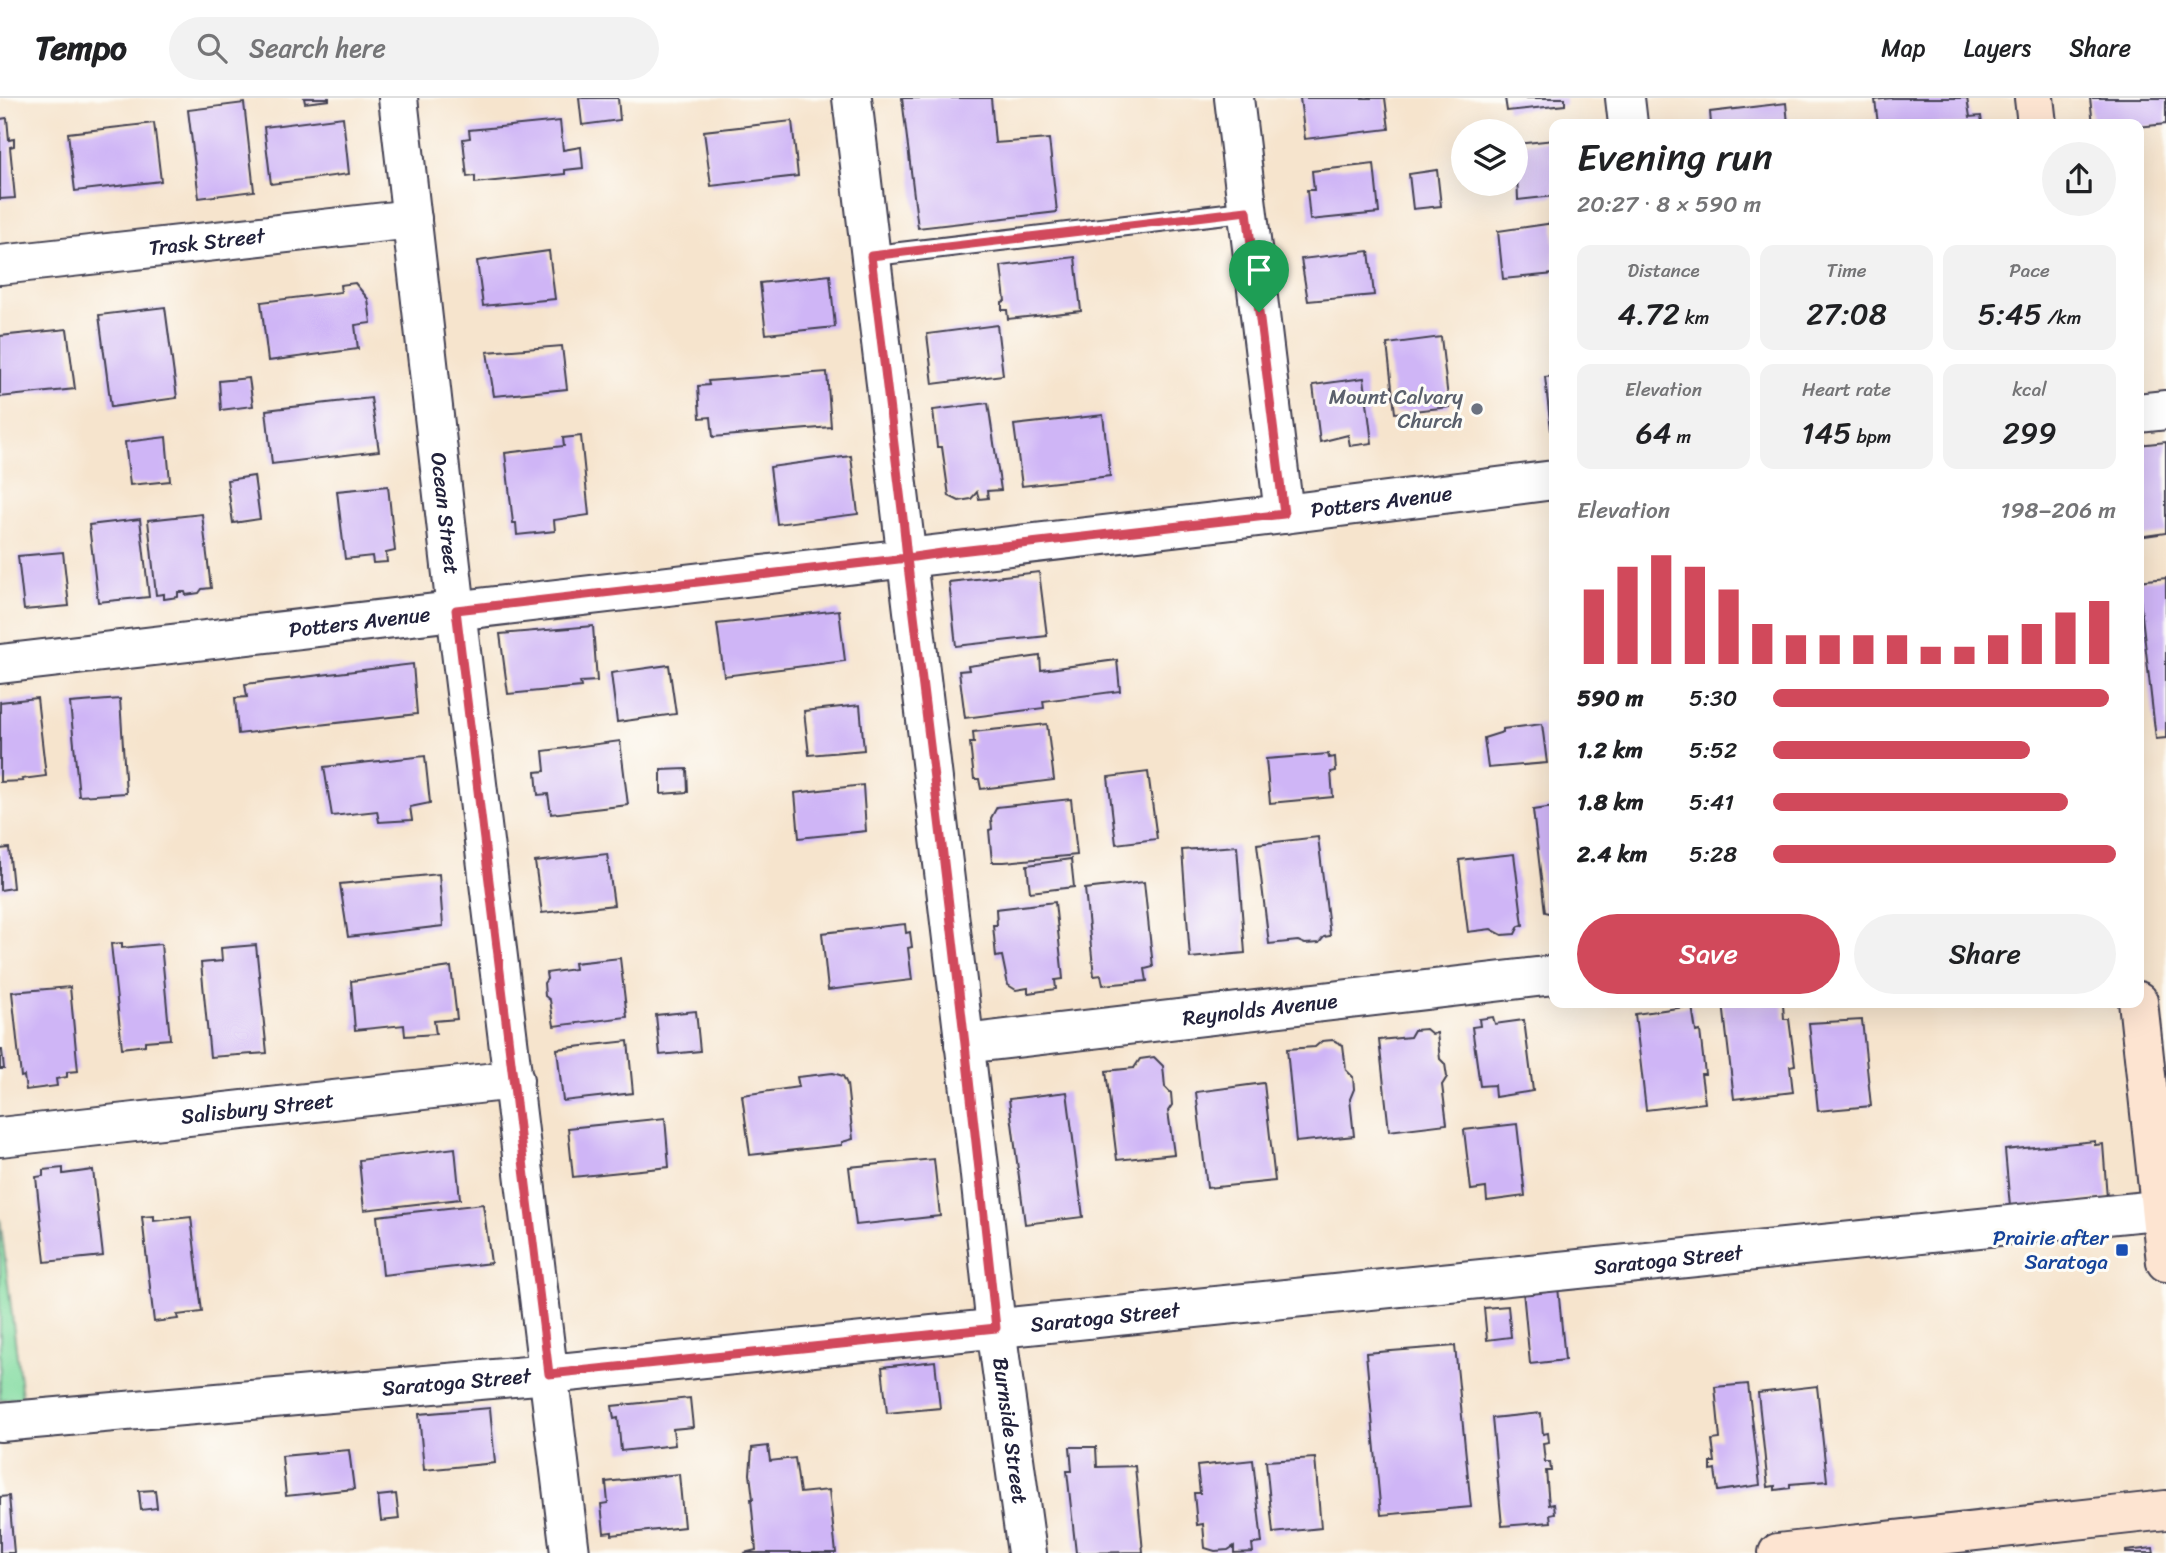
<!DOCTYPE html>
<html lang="en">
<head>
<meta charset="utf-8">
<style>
	body { margin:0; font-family:Sriracha,sans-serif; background:#f2f2f2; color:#202124; height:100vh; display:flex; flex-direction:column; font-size:26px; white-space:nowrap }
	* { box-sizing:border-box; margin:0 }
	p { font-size:23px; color:#757577 }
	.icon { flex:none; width:38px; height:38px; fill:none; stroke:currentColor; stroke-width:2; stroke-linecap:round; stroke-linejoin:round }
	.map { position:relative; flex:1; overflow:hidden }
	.drawer { position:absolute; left:1549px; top:21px; width:595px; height:889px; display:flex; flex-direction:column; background:#fff; border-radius:14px; box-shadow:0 7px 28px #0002 }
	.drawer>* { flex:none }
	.tools { position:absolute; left:1451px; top:21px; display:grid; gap:14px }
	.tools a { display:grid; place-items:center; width:77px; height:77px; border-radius:50%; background:#fff; box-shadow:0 7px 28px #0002; font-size:35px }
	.pin { position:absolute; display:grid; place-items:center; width:60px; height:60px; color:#fff; margin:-72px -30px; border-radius:50% 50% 50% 0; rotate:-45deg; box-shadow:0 0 7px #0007 }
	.pin .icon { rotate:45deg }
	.round { display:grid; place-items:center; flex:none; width:74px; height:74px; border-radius:37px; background:#f2f2f2 }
	.overview { display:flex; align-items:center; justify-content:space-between; height:119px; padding:0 28px }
	h1 { font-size:38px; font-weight:600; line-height:52px }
	.metrics { display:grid; grid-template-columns:repeat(3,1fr); gap:10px; height:119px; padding:7px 28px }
	.metrics div { display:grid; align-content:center; border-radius:14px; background:#f2f2f2; text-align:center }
	.metrics b { font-size:30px; font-weight:600 }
	.metrics small { font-size:19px; font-weight:400 }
	.metrics p { font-size:19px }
	.chart { height:196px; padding:14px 28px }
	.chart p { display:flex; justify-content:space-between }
	.chart svg { width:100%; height:126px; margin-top:7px; stroke:#d1495b; stroke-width:6 }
	.button { display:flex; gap:14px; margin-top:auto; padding:14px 28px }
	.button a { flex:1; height:80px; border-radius:42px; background:#d1495b; color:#fff; font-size:28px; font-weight:600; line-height:80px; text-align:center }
	.button a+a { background:#f2f2f2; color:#202124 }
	ul { padding:0 28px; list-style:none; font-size:23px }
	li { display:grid; grid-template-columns:112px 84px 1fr; align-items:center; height:52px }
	li i { height:18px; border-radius:9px; background:#d1495b }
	header { display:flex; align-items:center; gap:42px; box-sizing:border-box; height:98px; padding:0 35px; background:#fff; border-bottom:2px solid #e0e0e0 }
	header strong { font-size:33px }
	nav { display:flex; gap:38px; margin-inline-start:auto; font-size:24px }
	.search { width:490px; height:63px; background:#f2f2f2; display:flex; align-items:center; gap:18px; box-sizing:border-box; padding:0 24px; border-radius:38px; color:#757577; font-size:26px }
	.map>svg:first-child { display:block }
	.green { fill:#82dba0; stroke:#527e6e; stroke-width:2 }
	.building { fill:#cfb5f6 }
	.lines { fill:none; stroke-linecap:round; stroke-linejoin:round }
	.lane-casing { stroke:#423f51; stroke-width:23 }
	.street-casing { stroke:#423f51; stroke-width:42 }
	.secondary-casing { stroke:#423f51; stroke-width:42 }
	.lane { stroke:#fff; stroke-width:19 }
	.street { stroke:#fff; stroke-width:38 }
	.secondary { stroke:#fde4d1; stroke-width:38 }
	.route-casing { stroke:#fff; stroke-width:14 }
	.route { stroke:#d1495b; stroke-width:9 }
	.worship-dot { fill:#6b7280; stroke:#fdfcf7; stroke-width:2.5 }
	.transit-dot { fill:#1a4fb4; stroke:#fdfcf7; stroke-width:2.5 }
	.labels { text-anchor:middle; stroke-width:6; stroke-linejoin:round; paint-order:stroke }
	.street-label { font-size:21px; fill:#22223b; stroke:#fdfcf7 }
	.worship-label { font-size:21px; fill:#5b616d; stroke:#fdfcf7; text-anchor:end }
	.transit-label { font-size:21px; fill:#164399; stroke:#fdfcf7; text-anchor:end }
</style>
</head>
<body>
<header>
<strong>Tempo</strong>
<div class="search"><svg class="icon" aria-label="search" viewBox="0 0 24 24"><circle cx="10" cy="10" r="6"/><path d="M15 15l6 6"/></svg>Search here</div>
<nav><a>Map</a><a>Layers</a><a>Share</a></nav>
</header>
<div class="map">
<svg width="2166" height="1455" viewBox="0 0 2166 1455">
	<rect width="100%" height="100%" fill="#fdfcf7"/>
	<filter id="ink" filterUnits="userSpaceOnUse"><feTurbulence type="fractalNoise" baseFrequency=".0143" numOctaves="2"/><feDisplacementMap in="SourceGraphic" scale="14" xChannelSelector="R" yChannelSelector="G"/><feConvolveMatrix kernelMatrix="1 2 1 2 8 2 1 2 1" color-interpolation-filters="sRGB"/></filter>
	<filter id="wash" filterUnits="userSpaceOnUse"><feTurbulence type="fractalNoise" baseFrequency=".00686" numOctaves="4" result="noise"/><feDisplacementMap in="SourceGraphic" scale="28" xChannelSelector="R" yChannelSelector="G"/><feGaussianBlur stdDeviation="1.57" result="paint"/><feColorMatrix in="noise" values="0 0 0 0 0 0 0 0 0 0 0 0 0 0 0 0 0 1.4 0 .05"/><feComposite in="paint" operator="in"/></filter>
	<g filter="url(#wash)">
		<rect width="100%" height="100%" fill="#f6e4cd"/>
		<path class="green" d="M0 1120 22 1299 0 1302Z"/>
		<g id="blocks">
			<g class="building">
				<path d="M304 0H329V2L305 5Z"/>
				<path d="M579 0H618L620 22 582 27Z"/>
				<path d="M902 0H991L995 45 1049 41 1057 114 918 130Z"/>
				<path d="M1300 0H1385L1389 31 1305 41Z"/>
				<path d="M1505 0H1565V7L1507 13Z"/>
				<path d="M1892 0H1967L1970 19 1981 18 1982 26H1878L1875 2Z"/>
				<path d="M2090 0H2166V26L2138 29V26H2093Z"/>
				<path d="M244 5 254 93 199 100 188 12Z"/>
				<path d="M1786 5 1788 26H1711L1710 14Z"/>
				<path d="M343 19 349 76 271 86 264 29Z"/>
				<path d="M7 20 9 42 14 41V48L10 49 15 100 0 101V21Z"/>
				<path d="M560 23 563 52 581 49 583 70 565 72V76L475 85V78L467 79 463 41 470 40 469 32Z"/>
				<path d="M792 23 798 78 711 88 704 33Z"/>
				<path d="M154 25 161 83 75 93 68 35Z"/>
				<path d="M1554 42V98L1518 102 1516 46Z"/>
				<path d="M1374 66 1379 115 1310 122 1307 92H1314L1312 73Z"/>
				<path d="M1437 72 1441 108 1413 111 1409 76Z"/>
				<path d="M1554 125V176L1503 181 1498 133Z"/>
				<path d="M549 153 555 201 483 208 477 163Z"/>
				<path d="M1369 153 1374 197 1308 203 1301 161Z"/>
				<path d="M1075 159 1081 213 1008 221 1007 212H1002V204L1005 203 1001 168Z"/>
				<path d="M830 177 835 229 766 236 760 185Z"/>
				<path d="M355 185 368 201 371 225 355 227 358 251 268 263 261 204 341 194 340 187Z"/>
				<path d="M165 209 177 300 111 309 99 217Z"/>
				<path d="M997 227 1003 277 933 286 927 236Z"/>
				<path d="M67 231 75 291 0 299V238Z"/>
				<path d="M1441 239 1449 309 1395 315 1387 246Z"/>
				<path d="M562 248 567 291 494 298 487 254Z"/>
				<path d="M827 274 831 329 713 339 711 319 700 320 698 288 709 287 708 283Z"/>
				<path d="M1554 278V332H1551L1545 279Z"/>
				<path d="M249 280 253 308 221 312 219 283Z"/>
				<path d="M1364 280 1372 345 1350 348 1348 337 1320 344 1313 287Z"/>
				<path d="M371 300 379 353 272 366 266 312Z"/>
				<path d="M988 305 1001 392 987 393 988 400 979 401 977 394 971 401 959 403 949 398 942 349H937L933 312Z"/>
				<path d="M1103 317 1110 378 1022 388 1014 327Z"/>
				<path d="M581 338 589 417 554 422 555 433 517 437 516 425H513L505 355 564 348 563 340Z"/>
				<path d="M166 339 170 383 130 387 125 344Z"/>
				<path d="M2166 344V435L2138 439V347Z"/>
				<path d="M851 358 858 416 777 426 770 369Z"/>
				<path d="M254 378 260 421 233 425 227 382Z"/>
				<path d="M388 388 395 453 386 455 387 464 373 465 372 458 345 461 337 393Z"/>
				<path d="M202 416 211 490 202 491 199 495 186 497 185 494H178V499L164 501V496L156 497 148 422Z"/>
				<path d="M140 421 149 499 98 504 89 427Z"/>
				<path d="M63 454 69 508 24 512 18 458Z"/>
				<path d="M1039 474 1047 538 956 548 949 484Z"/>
				<path d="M2166 480V640L2156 641 2138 483Z"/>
				<path d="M839 512 845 563 724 578 717 526Z"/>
				<path d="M593 528 597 583 580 584 581 589 508 596 500 536Z"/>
				<path d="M1040 558 1041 572 1117 562 1120 593 1043 603 1044 610 965 620 959 573 969 572 968 568Z"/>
				<path d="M413 566 417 616 238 636 235 600 247 599 245 586Z"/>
				<path d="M669 567 676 616 617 624 611 575Z"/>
				<path d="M37 600 46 678 22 681 23 683 0 684V604Z"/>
				<path d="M120 601 126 695 79 698 70 605Z"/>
				<path d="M860 607 864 652 809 657 804 613Z"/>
				<path d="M1047 626 1054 682 981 691 979 681H974L970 645H974L973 634Z"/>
				<path d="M1542 626 1547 665 1488 670 1484 640 1503 634V631Z"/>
				<path d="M620 643 628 707 551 716 548 696 538 697 536 674 545 673 543 653Z"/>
				<path d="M1328 656 1329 660 1335 659 1336 673 1331 674 1333 699 1270 705 1266 661Z"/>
				<path d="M425 658 430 705 410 709 412 722 379 724 377 713 332 718 324 669Z"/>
				<path d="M687 671 688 694 661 696V672Z"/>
				<path d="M1148 674 1157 741 1116 746 1108 679Z"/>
				<path d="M863 687 866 733 799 740 795 695Z"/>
				<path d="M1071 701 1077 757 1004 764H992L989 732 992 731 991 720 997 709Z"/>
				<path d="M1554 709V816L1545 814 1533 712Z"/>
				<path d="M1318 739 1330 838 1324 839 1319 845 1305 846 1298 843 1269 846 1257 746Z"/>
				<path d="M1237 748 1245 855 1190 860 1182 752Z"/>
				<path d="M9 750 13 790 0 792V751Z"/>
				<path d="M607 756 614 807 542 815 535 764Z"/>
				<path d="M1514 756 1523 827 1519 828 1515 836 1502 837 1491 831 1468 834 1459 762Z"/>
				<path d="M1071 761 1074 789 1030 794 1027 767Z"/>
				<path d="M439 776 443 828 348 839 340 786Z"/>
				<path d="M1144 784 1153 869 1145 871 1147 883 1103 887 1101 877 1094 878 1085 791Z"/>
				<path d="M1055 804 1063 881 1055 882 1056 891 1028 895V890L1016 892 1008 887 1002 858 996 859 993 827H997L996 811Z"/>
				<path d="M905 826 906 835 910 834 912 849 908 850 912 882 828 892 822 835Z"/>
				<path d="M122 845V850L161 846 170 941 145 943V947L122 950 111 846Z"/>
				<path d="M256 847 267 955 210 959 201 865 222 863 221 850Z"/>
				<path d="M620 860 627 919 554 928 550 902 545 898 544 885 547 881 546 875 575 871 574 865Z"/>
				<path d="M451 869 457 921 434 923 436 936 405 938 404 927 355 932 351 883Z"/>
				<path d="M70 889 78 973 67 974V979L56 981 57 988 26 992 24 978 21 979 12 894Z"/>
				<path d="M1723 905H1783L1784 921H1789L1795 967 1790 968 1793 994 1734 1001Z"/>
				<path d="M1692 908 1696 934 1700 933 1705 976H1701L1705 1005 1646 1012 1635 916Z"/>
				<path d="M696 913 700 953 660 957 656 917Z"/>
				<path d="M1493 919 1495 926 1524 922 1533 993 1495 999 1494 987 1480 988 1472 929 1480 928 1479 921Z"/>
				<path d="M1862 922 1871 1008 1818 1013 1809 925Z"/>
				<path d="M1426 931 1432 936 1437 935 1440 961 1445 966 1447 979 1442 987 1447 1026 1389 1033 1379 942 1410 939 1414 932Z"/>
				<path d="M1333 942 1343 947 1346 972 1353 979 1354 991 1350 1001 1354 1038 1296 1044 1287 951 1315 949 1322 943Z"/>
				<path d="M628 943 633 995 563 1003 557 951Z"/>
				<path d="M0 952H2L4 971H0Z"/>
				<path d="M1154 959 1163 968 1165 989 1171 995 1172 1007 1168 1013 1174 1056 1117 1062 1106 973 1134 970 1140 961Z"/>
				<path d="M833 975 843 978 847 986 853 1041 842 1044V1047L750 1057 742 997 799 989 797 979Z"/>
				<path d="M1264 985 1275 1083 1207 1090 1196 994Z"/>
				<path d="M1067 994 1083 1119 1025 1126 1009 1001Z"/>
				<path d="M665 1020 669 1069 573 1079 568 1030Z"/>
				<path d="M1517 1026 1525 1098 1487 1103 1486 1090 1471 1092 1464 1032Z"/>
				<path d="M2095 1043V1047L2103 1046 2107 1100 2010 1109 2005 1052Z"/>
				<path d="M455 1050 460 1101 364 1112 359 1062Z"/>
				<path d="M934 1061 940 1118 856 1127 849 1069Z"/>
				<path d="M63 1070V1076L93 1072 103 1158 45 1164 36 1079 43 1078V1072Z"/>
				<path d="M483 1106 491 1165 383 1177 377 1118Z"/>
				<path d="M154 1118V1123L191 1119 202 1214 177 1217 178 1221 154 1224 142 1119Z"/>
				<path d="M1558 1189 1565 1262 1530 1266 1523 1193Z"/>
				<path d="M1508 1208 1511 1239 1487 1242 1484 1210Z"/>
				<path d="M1455 1248 1471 1409 1381 1417 1366 1255Z"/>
				<path d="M935 1263 940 1310 887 1315 882 1269Z"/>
				<path d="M1748 1286 1760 1387 1718 1393 1715 1372 1711 1373V1364H1715L1712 1342 1720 1341 1715 1289Z"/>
				<path d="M1817 1288 1827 1383 1790 1386V1390L1775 1392V1388L1768 1389 1758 1295Z"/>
				<path d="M690 1300 693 1329 673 1331 675 1347 621 1353 618 1320 614 1321 612 1308Z"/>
				<path d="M490 1310 495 1365 424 1372 419 1316Z"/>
				<path d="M1541 1315 1543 1336 1548 1335 1549 1344 1543 1345 1545 1364H1550L1551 1373H1546L1549 1407 1554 1406 1555 1415 1550 1416 1551 1424 1502 1428 1492 1320Z"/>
				<path d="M768 1348 770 1363 795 1360 800 1395 829 1392 836 1455H744L756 1452 751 1401H753L750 1376 752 1350Z"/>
				<path d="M1070 1349H1096L1097 1369 1135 1368 1143 1454 1076 1455 1067 1373H1072Z"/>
				<path d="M349 1352 354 1391 286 1398 282 1358Z"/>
				<path d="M1315 1360 1321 1430 1273 1435 1266 1363Z"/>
				<path d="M1253 1362 1262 1445 1252 1446 1253 1454 1234 1455V1448L1228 1452 1215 1453 1205 1450 1203 1426 1197 1427 1194 1395H1200L1197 1368Z"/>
				<path d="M679 1376 684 1429 612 1437V1434L604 1435 601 1406 608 1405 606 1384Z"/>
				<path d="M155 1392 157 1410 141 1412 139 1393Z"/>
				<path d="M396 1396 399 1421 381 1423 378 1398Z"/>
				<path d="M9 1398 14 1455H0V1399Z"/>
				<path d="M2153 1450 2154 1455H2126V1453Z"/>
			</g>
		</g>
	</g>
	<g filter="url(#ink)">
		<use href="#blocks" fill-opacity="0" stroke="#423f51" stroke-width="2"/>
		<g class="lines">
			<defs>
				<path id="lane" d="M871 158 1247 113"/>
				<g id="street">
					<path id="s1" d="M398 0 456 512 570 1455"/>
					<path id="s2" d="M852 0 979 1068 996 1230 1027 1455"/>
					<path d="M1234 0 1284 416"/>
					<path d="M1625 0 1628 26"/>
					<path id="s3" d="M0 167 412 121"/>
					<path d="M2138 315 2166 312"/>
					<path id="s4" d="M0 566 1284 416 1554 382"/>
					<path id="s5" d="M964 946 1554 877"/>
					<path id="s6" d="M0 1039 514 982"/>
					<path id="s7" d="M0 1324 549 1276 2166 1111"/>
				</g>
				<g id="secondary">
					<path d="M2034 0 2037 26"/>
					<path d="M2138 903 2166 1164"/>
					<path d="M1778 1455 2166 1412"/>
				</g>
			</defs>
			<use href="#lane" class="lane-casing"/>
			<use href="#street" class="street-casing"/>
			<use href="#secondary" class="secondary-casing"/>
			<use href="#lane" class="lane"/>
			<use href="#street" class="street"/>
			<use href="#secondary" class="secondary"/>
		</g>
	</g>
	<g class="lines" filter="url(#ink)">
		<defs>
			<path id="route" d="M1259 214 1284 416 942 455 907 460 456 512 549 1276 996 1230C969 973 939 716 907 460L903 420 871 158 1247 113 1259 214"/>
		</defs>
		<use href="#route" class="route-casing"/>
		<use href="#route" class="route"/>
	</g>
	<circle class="worship-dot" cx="1477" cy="311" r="7"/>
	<rect class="transit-dot" x="2115" y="1145" width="14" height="14" rx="3.5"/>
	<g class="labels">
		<g class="street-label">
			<text dy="7" stroke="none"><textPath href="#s3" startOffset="208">Trask Street</textPath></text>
			<text dy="7" stroke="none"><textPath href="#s4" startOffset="1391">Potters Avenue</textPath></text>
			<text dy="7" stroke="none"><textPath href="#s1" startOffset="418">Ocean Street</textPath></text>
			<text dy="7" stroke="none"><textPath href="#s4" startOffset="362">Potters Avenue</textPath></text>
			<text dy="7" stroke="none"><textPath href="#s5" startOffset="298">Reynolds Avenue</textPath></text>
			<text dy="7" stroke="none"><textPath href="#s6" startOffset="259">Salisbury Street</textPath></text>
			<text dy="7" stroke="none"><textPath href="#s7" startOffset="1676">Saratoga Street</textPath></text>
			<text dy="7" stroke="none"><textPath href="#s7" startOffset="1110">Saratoga Street</textPath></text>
			<text dy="7" stroke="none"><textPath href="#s7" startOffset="458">Saratoga Street</textPath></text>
			<text dy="7" stroke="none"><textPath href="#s2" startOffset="1342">Burnside Street</textPath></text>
		</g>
		<g class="worship-label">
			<text x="1463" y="306">Mount Calvary<tspan x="1463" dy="24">Church</tspan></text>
		</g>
		<g class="transit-label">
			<text x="2108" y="1147">Prairie after<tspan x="2108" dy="24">Saratoga</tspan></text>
		</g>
	</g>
</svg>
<div class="tools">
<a><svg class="icon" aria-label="layers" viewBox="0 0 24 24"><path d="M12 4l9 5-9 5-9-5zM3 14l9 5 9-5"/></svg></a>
</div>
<div class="pin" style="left:1259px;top:214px;background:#1e9e55"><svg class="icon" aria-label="arrive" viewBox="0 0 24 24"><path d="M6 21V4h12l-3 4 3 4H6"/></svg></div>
<section class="drawer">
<div class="overview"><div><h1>Evening run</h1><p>20:27 · 8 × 590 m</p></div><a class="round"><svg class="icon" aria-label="share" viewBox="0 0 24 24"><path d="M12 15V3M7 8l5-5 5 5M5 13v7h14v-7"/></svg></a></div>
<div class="metrics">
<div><p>Distance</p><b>4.72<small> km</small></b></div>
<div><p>Time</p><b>27:08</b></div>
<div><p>Pace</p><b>5:45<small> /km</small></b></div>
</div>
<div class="metrics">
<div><p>Elevation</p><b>64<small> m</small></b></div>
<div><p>Heart rate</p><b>145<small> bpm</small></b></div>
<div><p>kcal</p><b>299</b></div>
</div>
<div class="chart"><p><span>Elevation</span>198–206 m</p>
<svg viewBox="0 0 160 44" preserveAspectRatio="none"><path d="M5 44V18M15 44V10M25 44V6M35 44V10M45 44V18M55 44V30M65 44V34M75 44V34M85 44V34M95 44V34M105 44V38M115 44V38M125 44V34M135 44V30M145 44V26M155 44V22"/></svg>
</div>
<ul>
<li><b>590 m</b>5:30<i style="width:98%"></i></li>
<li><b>1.2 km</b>5:52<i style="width:75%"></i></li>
<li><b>1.8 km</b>5:41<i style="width:86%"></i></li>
<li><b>2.4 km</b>5:28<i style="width:100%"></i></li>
</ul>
<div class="button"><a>Save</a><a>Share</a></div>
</section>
</div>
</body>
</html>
